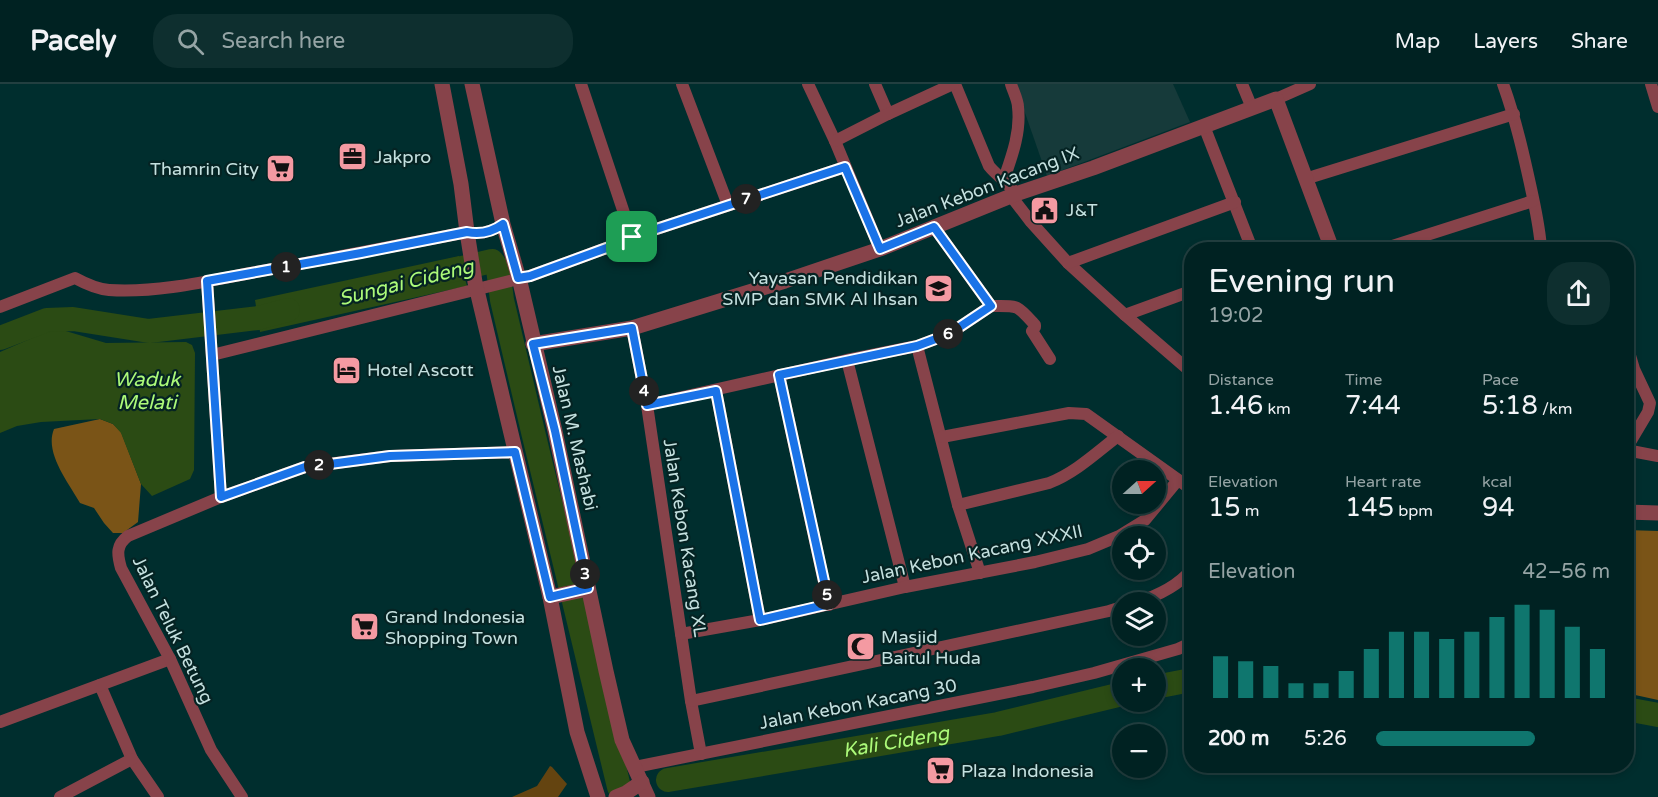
<!DOCTYPE html>
<html lang="en">
<head>
<meta charset="utf-8">
<style>
	body { margin:0; font-family:"Varela Round",sans-serif; background:#0e2f2f; color:#f1f3f6; height:100vh; display:flex; flex-direction:column; font-size:22px; white-space:nowrap }
	* { box-sizing:border-box; margin:0 }
	p { font-size:20px; color:#95a4a5 }
	.icon { flex:none; width:33px; height:33px; fill:none; stroke:currentColor; stroke-width:2; stroke-linecap:round; stroke-linejoin:round }
	.map { position:relative; flex:1; overflow:hidden }
	.details { position:absolute; left:1184px; top:158px; width:450px; height:531px; display:flex; flex-direction:column; background:#022; border-radius:24px; box-shadow:0 3px 9px #0003,0 0 0 2px #223f40 }
	.details>* { flex:none }
	.needle { width:39px; rotate:69deg }
	.buttons { position:absolute; left:1112px; top:376px; display:grid; gap:12px }
	.buttons a { display:grid; place-items:center; width:54px; height:54px; border-radius:50%; background:#022; box-shadow:0 3px 9px #0003,0 0 0 2px #223f40; font-size:30px }
	.pin { position:absolute; display:grid; place-items:center; width:51px; height:51px; color:#fff; margin:-26px; border-radius:12px; box-shadow:0 3px 9px #0006 }
	.km { position:absolute; width:30px; height:30px; margin:-15px; border-radius:50%; background:#222; color:#fff; font-size:16px; line-height:30px; text-align:center }
	.round { display:grid; place-items:center; flex:none; width:63px; height:63px; border-radius:24px; background:#0e2f2f }
	.head { display:flex; align-items:center; justify-content:space-between; height:102px; padding:0 24px }
	h1 { font-size:33px; font-weight:600; line-height:45px }
	.metrics { display:grid; grid-template-columns:repeat(3,1fr); gap:9px; height:102px; padding:6px 24px }
	.metrics div { display:grid; align-content:center }
	.metrics b { font-size:26px; font-weight:600 }
	.metrics small { font-size:16px; font-weight:400 }
	.metrics p { font-size:16px }
	.chart { height:168px; padding:12px 24px }
	.chart p { display:flex; justify-content:space-between }
	.chart svg { width:100%; height:108px; margin-top:6px; stroke:#0f766e; stroke-width:6 }
	ul { padding:0 24px; list-style:none; font-size:20px }
	li { display:grid; grid-template-columns:96px 72px 1fr; align-items:center; height:45px }
	li i { height:15px; border-radius:8px; background:#0f766e }
	header { display:flex; align-items:center; gap:36px; box-sizing:border-box; height:84px; padding:0 30px; background:#022; border-bottom:2px solid #223f40 }
	header strong { font-size:28px }
	nav { display:flex; gap:33px; margin-inline-start:auto; font-size:21px }
	.search { width:420px; height:54px; background:#0e2f2f; display:flex; align-items:center; gap:15px; box-sizing:border-box; padding:0 21px; border-radius:24px; color:#95a4a5; font-size:22px }
	.map>svg:first-child { display:block }
	.built { fill:#163a3a }
	.green { fill:#644410 }
	.forest { fill:#7a5417 }
	.water { fill:#2b4b14 }
	.lines { fill:none; stroke-linecap:round; stroke-linejoin:round }
	.river { stroke:#2b4b14; stroke-width:24 }
	.minor { stroke:#87434a; stroke-width:12 }
	.tertiary { stroke:#87434a; stroke-width:15 }
	.route-casing { stroke:#fff; stroke-width:12 }
	.route { stroke:#1a73e8; stroke-width:8 }
	.labels { text-anchor:middle; stroke-width:4.5; stroke-linejoin:round; paint-order:stroke }
	.poi-label { font-size:18px; fill:#c5e1e0; stroke:#052323; text-anchor:start }
	.street-label { font-size:18px; fill:#c5e1e0; stroke:#052323 }
	.water-label { font-size:20px; font-style:italic; fill:#acfa79; stroke:#052323 }
</style>
</head>
<body>
<header>
<strong>Pacely</strong>
<div class="search"><svg class="icon" aria-label="search" viewBox="0 0 24 24"><circle cx="10" cy="10" r="6"/><path d="M15 15l6 6"/></svg>Search here</div>
<nav><a>Map</a><a>Layers</a><a>Share</a></nav>
</header>
<div class="map">
<svg width="1658" height="713" viewBox="0 0 1658 713">
	<rect width="100%" height="100%" fill="#002e2e"/>
	<path class="built" d="M1015 0H1173L1190 38 1047 92Z"/>
	<path class="green" d="M550 682 552 683 567 700 558 713H512L537 702Z"/>
	<g class="forest">
		<path d="M100 335 113 340 121 348 141 400 138 438 123 449H113L104 439 94 424 80 419C69 399 44 369 54 345Z"/>
		<path d="M1626 446 1658 447V616L1626 609Z"/>
	</g>
	<g class="water">
		<path d="M459 172 467 202 260 248 255 216Z"/>
		<path d="M59 245 106 259 186 258 192 261 195 269 194 386 190 395 152 412 141 400 121 349 113 340 100 335 41 338 17 342 0 349V268L46 248Z"/>
	</g>
	<g class="lines">
		<g class="river">
			<path d="M432 191 492 177 498 185 502 216 534 352 619 703"/>
			<path d="M0 254 47 236 73 235 149 247 258 234 288 226"/>
			<path d="M1155 603 1191 596"/>
			<path d="M1626 625 1658 631"/>
			<path id="s1" d="M668 696 998 640 1122 610"/>
		</g>
		<g class="minor">
			<path d="M581 0 632 153"/>
			<path d="M682 0 728 121"/>
			<path d="M808 0 835 57 880 165"/>
			<path d="M875 0 888 30"/>
			<path d="M955 0 989 82C998 93 1008 98 1016 110"/>
			<path d="M1242 0 1252 24"/>
			<path d="M1503 0C1516 36 1524 72 1532 109 1536 128 1540 146 1541 165"/>
			<path d="M1651 0 1658 23"/>
			<path d="M1276 15 1310 0"/>
			<path d="M1204 42 1252 165"/>
			<path d="M835 57 888 30 953 0"/>
			<path d="M1004 95C1012 72 1021 48 1018 23 1018 16 1013 7 1011 0"/>
			<path d="M1305 95 1514 30"/>
			<path d="M1011 112 1031 138 1068 179 1125 231 1191 288"/>
			<path d="M934 143 991 222"/>
			<path d="M1383 165 1533 117"/>
			<path d="M1068 179 1235 118"/>
			<path d="M207 197 221 413"/>
			<path d="M991 222C1019 222 1016 220 1035 241V243L1032 247 1050 275"/>
			<path d="M0 223 75 194C86 200 97 205 109 206 156 209 204 198 250 189 323 176 395 162 467 148 481 151 492 148 503 140"/>
			<path d="M1125 231 1191 207"/>
			<path d="M632 244 647 321 691 617 701 670"/>
			<path d="M1626 258 1634 285 1650 319 1648 328 1626 365"/>
			<path d="M917 262 958 421 980 489"/>
			<path d="M212 271 530 192 612 162 632 153 845 83"/>
			<path d="M847 276 905 503"/>
			<path d="M779 291 829 521"/>
			<path d="M716 307 760 536"/>
			<path d="M647 321 847 276 917 262 949 250 991 222"/>
			<path d="M942 353 1069 329 1086 330 1191 405"/>
			<path d="M1626 366 1658 372"/>
			<path d="M958 421 1049 399C1075 389 1096 369 1118 352"/>
			<path d="M1135 519C1154 513 1178 502 1191 486"/>
			<path d="M681 550 760 536 905 503 1035 478 1088 465 1119 452 1145 436 1178 396"/>
			<path d="M100 601 132 675 158 713"/>
			<path d="M691 617 1109 527 1122 523"/>
			<path d="M0 638 170 575"/>
			<path d="M635 683 1033 603 1094 589 1178 565 1191 559"/>
			<path d="M60 713 132 675"/>
			<path d="M242 713 211 666 170 575 121 484C117 470 116 461 128 452L221 413 305 383 390 372 515 368"/>
		</g>
		<g class="tertiary">
			<path d="M442 0 461 100 467 148 475 198 550 513 577 648 598 713"/>
			<path d="M472 0 503 140 520 198 555 347 606 587 622 656 648 713"/>
			<path d="M533 260 632 244 785 197 880 165 1016 110 1093 84 1276 15 1332 165"/>
			<path d="M1626 428 1658 429"/>
			<path d="M550 513 588 505"/>
			<path d="M616 713 626 709 642 698"/>
		</g>
	</g>
	<g class="lines">
		<defs>
			<path id="route" d="M845 83 880 165 934 143 991 222 949 250 917 262 779 291 829 520 760 536 716 307 647 321 632 244 533 260 555 347 588 504 550 513 515 368 390 372 315 382 305 383 221 413 207 197 361 169 467 148C481 151 492 148 503 140L518 194 530 192 612 162 632 153Z"/>
		</defs>
		<use href="#route" class="route-casing"/>
		<use href="#route" class="route"/>
	</g>
	<defs>
		<symbol id="office-square" viewBox="-11 -11 22 22"><rect x="-9" y="-9" width="18" height="18" rx="4" fill="#f49aa2" stroke="#052323"/><path d="M-6-3h4V-5.5h4V-3h4V5H-6ZM-1-4.5V-3h2v-1.5ZM-6 0V1H6V0Z" fill="#111"/></symbol>
		<symbol id="supermarket-square" viewBox="-11 -11 22 22"><rect x="-9" y="-9" width="18" height="18" rx="4" fill="#f49aa2" stroke="#052323"/><path d="M-6-5.5h2.5l.6 2H6L4.5 2H-2.5L-4.4-4H-6ZM-1.5 3.2a1.3 1.3 0 1 0 .1 0ZM3 3.2a1.3 1.3 0 1 0 .1 0Z" fill="#111"/></symbol>
		<symbol id="civic-square" viewBox="-11 -11 22 22"><rect x="-9" y="-9" width="18" height="18" rx="4" fill="#f49aa2" stroke="#052323"/><path d="M-.6-6.5H3V-4.5H.6V-3L4-1V1h2V6H-6V1h2V-1L-.6-3ZM-1.2 2.5V6h2.4V2.5Z" fill="#111"/></symbol>
		<symbol id="school-square" viewBox="-11 -11 22 22"><rect x="-9" y="-9" width="18" height="18" rx="4" fill="#f49aa2" stroke="#052323"/><path d="M0-5L7-2L0 1L-7-2ZM-4 1L0 2.5L4 1V4Q0 6-4 4Z" fill="#111"/></symbol>
		<symbol id="hotel-square" viewBox="-11 -11 22 22"><rect x="-9" y="-9" width="18" height="18" rx="4" fill="#f49aa2" stroke="#052323"/><path d="M-6-4.5h1.5V1H6V5H4.5V3h-9V5H-6ZM-4 0a1.8 1.8 0 1 1 3.6 0ZM.5 0V-2.5h3Q6-2.5 6 0Z" fill="#111"/></symbol>
		<symbol id="mosque-square" viewBox="-11 -11 22 22"><rect x="-9" y="-9" width="18" height="18" rx="4" fill="#f49aa2" stroke="#052323"/><path d="M3.5-4.9A6 6 0 1 0 3.5 4.9A5 5 0 1 1 3.5-4.9Z" fill="#111"/></symbol>
	</defs>
	<g fill-rule="evenodd">
		<use href="#office-square" x="336" y="56" width="33" height="33"/>
		<use href="#supermarket-square" x="264" y="68" width="33" height="33"/>
		<use href="#civic-square" x="1028" y="110" width="33" height="33"/>
		<use href="#school-square" x="922" y="188" width="33" height="33"/>
		<use href="#hotel-square" x="330" y="270" width="33" height="33"/>
		<use href="#supermarket-square" x="348" y="526" width="33" height="33"/>
		<use href="#mosque-square" x="844" y="546" width="33" height="33"/>
		<use href="#supermarket-square" x="924" y="670" width="33" height="33"/>
	</g>
	<g class="labels">
		<g class="poi-label">
			<text x="374" y="79">Jakpro</text>
			<text x="259" y="91" text-anchor="end">Thamrin City</text>
			<text x="1066" y="132">J&amp;T</text>
			<text x="918" y="200" text-anchor="end">Yayasan Pendidikan<tspan x="918" dy="21">SMP dan SMK Al Ihsan</tspan></text>
			<text x="367" y="292">Hotel Ascott</text>
			<text x="385" y="539">Grand Indonesia<tspan x="385" dy="21">Shopping Town</tspan></text>
			<text x="881" y="559">Masjid<tspan x="881" dy="21">Baitul Huda</tspan></text>
			<text x="961" y="693">Plaza Indonesia</text>
		</g>
		<g class="street-label">
			<text transform="translate(987 103) rotate(-21)" y="6">Jalan Kebon Kacang IX</text>
			<text transform="translate(575 354) rotate(77)" y="6">Jalan M. Mashabi</text>
			<text transform="translate(685 454) rotate(81)" y="6">Jalan Kebon Kacang XL</text>
			<text transform="translate(972 470) rotate(-12)" y="6">Jalan Kebon Kacang XXXII</text>
			<text transform="translate(173 546) rotate(64)" y="6">Jalan Teluk Betung</text>
			<text transform="translate(858 620) rotate(-11)" y="6">Jalan Kebon Kacang 30</text>
		</g>
		<g class="water-label">
			<text transform="translate(406 198) rotate(-14)" y="7">Sungai Cideng</text>
			<text x="147" y="302">Waduk<tspan x="147" dy="23">Melati</tspan></text>
			<text dy="7" stroke="none"><textPath href="#s1" startOffset="231">Kali Cideng</textPath></text>
		</g>
	</g>
</svg>
<div class="buttons">
<a><svg class="needle" viewBox="-14 -14 28 28"><path d="M0-13l5 13h-10z" fill="#e53935"/><path d="M0 13l5-13h-10z" fill="#95a4a5"/></svg></a>
<a><svg class="icon" aria-label="locate" viewBox="0 0 24 24"><circle cx="12" cy="12" r="6"/><path d="M12 2v4M12 18v4M2 12h4M18 12h4"/></svg></a>
<a><svg class="icon" aria-label="layers" viewBox="0 0 24 24"><path d="M12 4l9 5-9 5-9-5zM3 14l9 5 9-5"/></svg></a>
<a>+</a>
<a>−</a>
</div>
<div class="pin" style="left:632px;top:153px;background:#1e9e55"><svg class="icon" aria-label="arrive" viewBox="0 0 24 24"><path d="M6 21V4h12l-3 4 3 4H6"/></svg></div>
<b class="km" style="left:286px;top:183px">1</b>
<b class="km" style="left:319px;top:381px">2</b>
<b class="km" style="left:585px;top:490px">3</b>
<b class="km" style="left:644px;top:307px">4</b>
<b class="km" style="left:827px;top:511px">5</b>
<b class="km" style="left:948px;top:250px">6</b>
<b class="km" style="left:746px;top:115px">7</b>
<section class="details">
<div class="head"><div><h1>Evening run</h1><p>19:02</p></div><a class="round"><svg class="icon" aria-label="share" viewBox="0 0 24 24"><path d="M12 15V3M7 8l5-5 5 5M5 13v7h14v-7"/></svg></a></div>
<div class="metrics">
<div><p>Distance</p><b>1.46<small> km</small></b></div>
<div><p>Time</p><b>7:44</b></div>
<div><p>Pace</p><b>5:18<small> /km</small></b></div>
</div>
<div class="metrics">
<div><p>Elevation</p><b>15<small> m</small></b></div>
<div><p>Heart rate</p><b>145<small> bpm</small></b></div>
<div><p>kcal</p><b>94</b></div>
</div>
<div class="chart"><p><span>Elevation</span>42–56 m</p>
<svg viewBox="0 0 160 44" preserveAspectRatio="none"><path d="M5 44V27M15 44V29M25 44V31M35 44V38M45 44V38M55 44V33M65 44V24M75 44V17M85 44V17M95 44V20M105 44V17M115 44V11M125 44V6M135 44V8M145 44V15M155 44V24"/></svg>
</div>
<ul>
<li><b>200 m</b>5:26<i style="width:68%"></i></li>
</ul>
</section>
</div>
</body>
</html>
